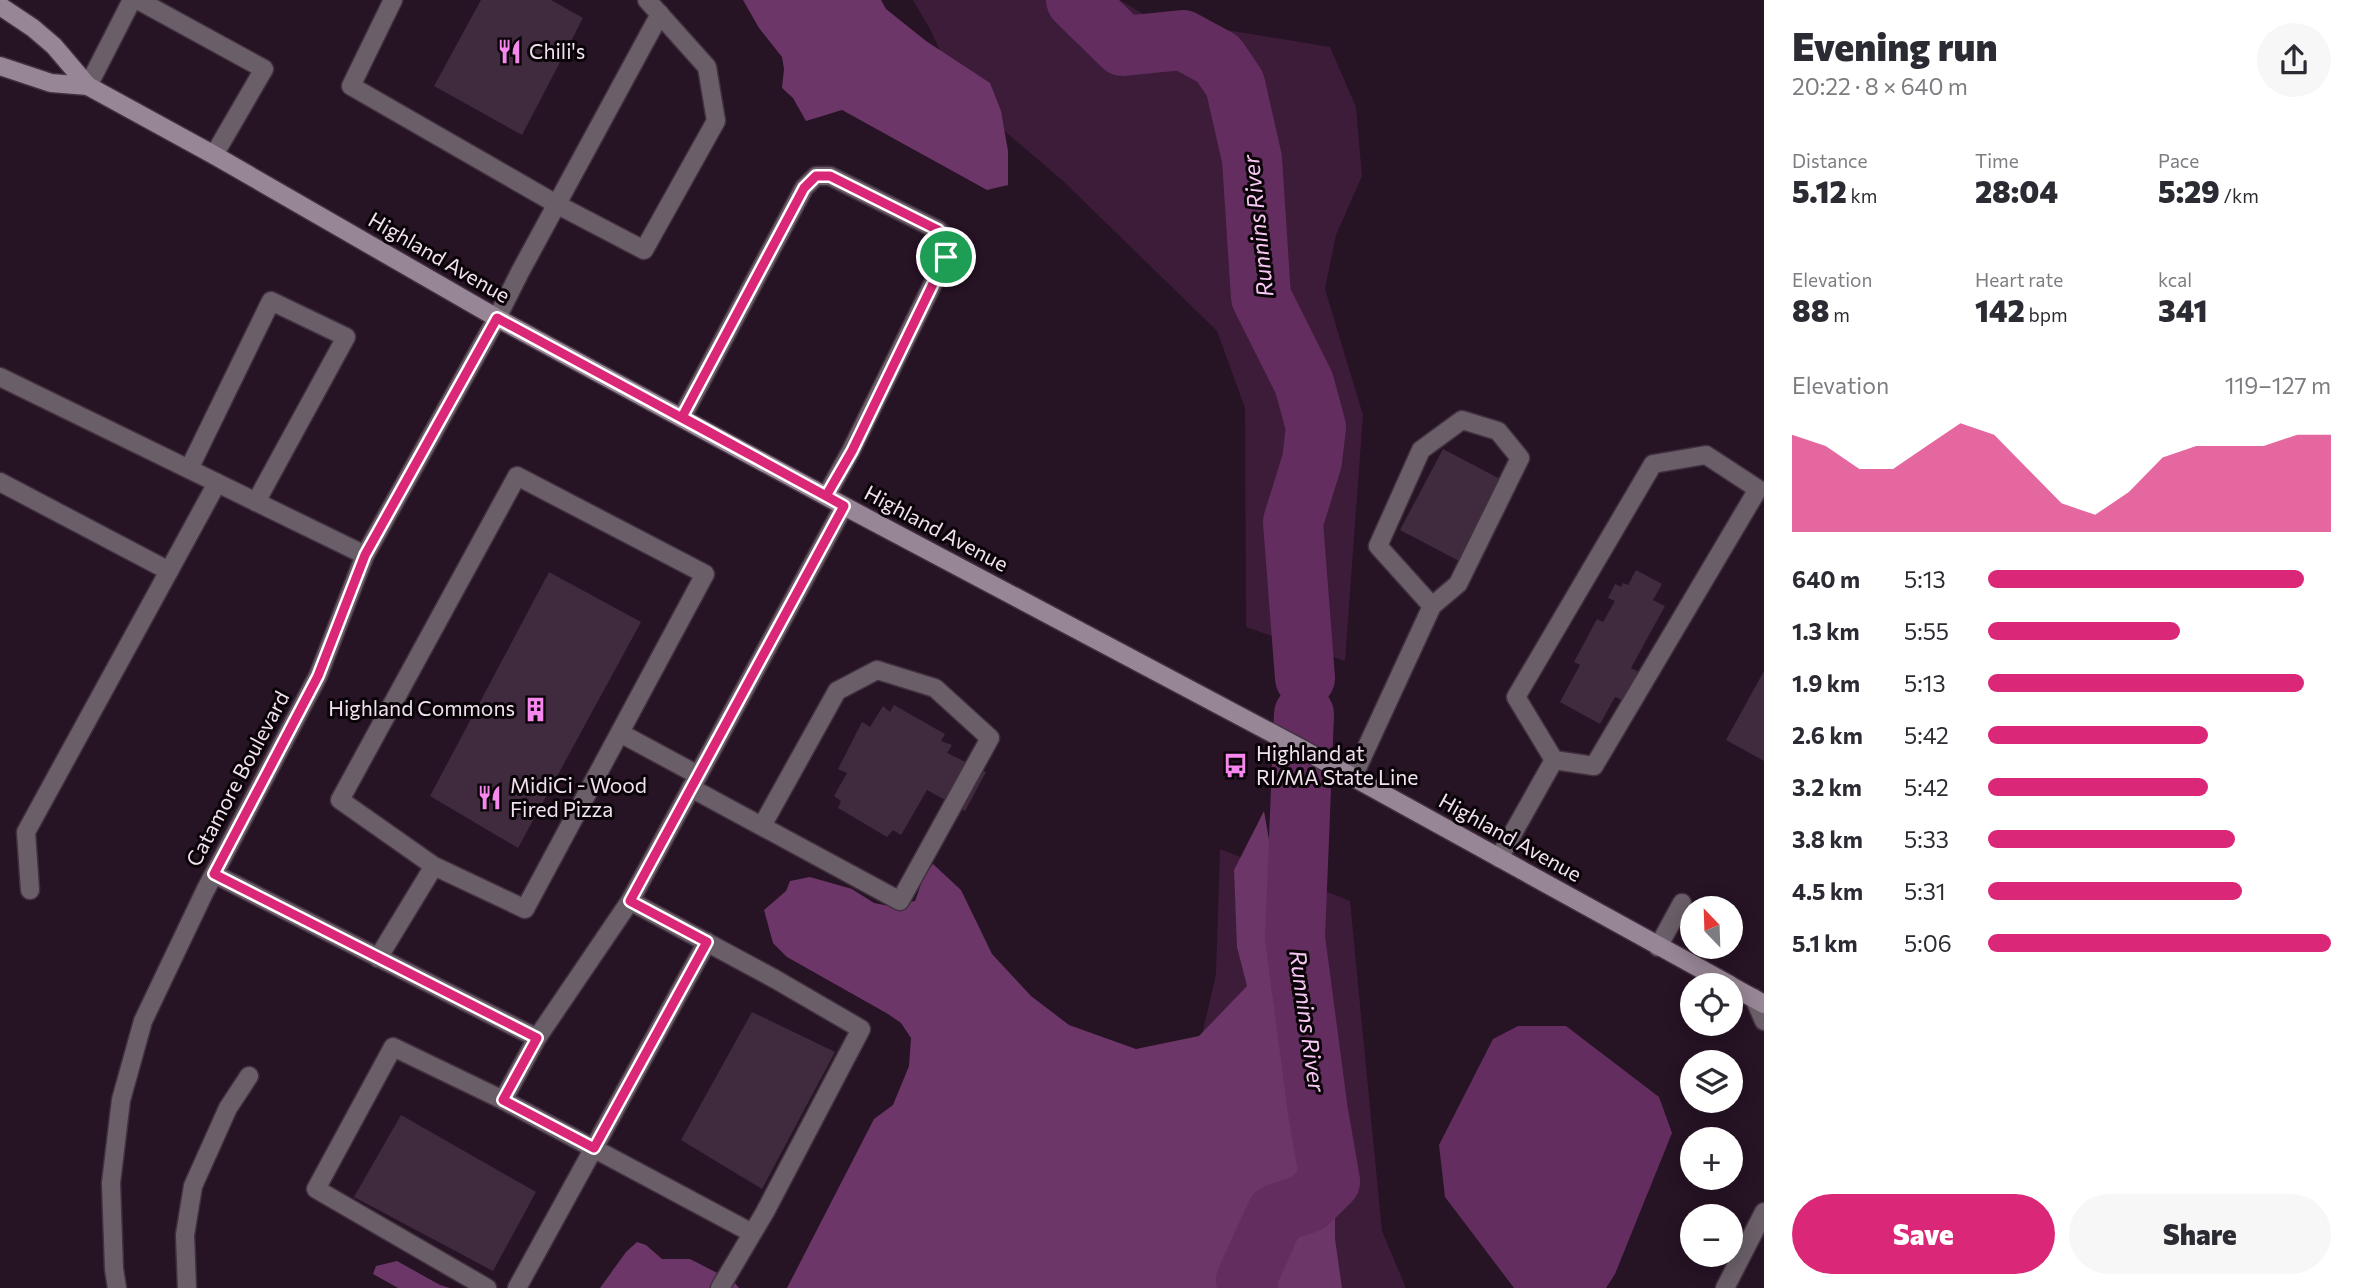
<!DOCTYPE html>
<html lang="en">
<head>
<meta charset="utf-8">
<style>
	body { margin:0; font-family:Commissioner,sans-serif; background:#f7f7f7; color:#2b2b33; height:100vh; display:flex; flex-direction:column; font-size:26px; white-space:nowrap }
	* { box-sizing:border-box; margin:0 }
	p { font-size:23px; color:#7c7c81 }
	.icon { flex:none; width:38px; height:38px; fill:none; stroke:currentColor; stroke-width:2; stroke-linecap:round; stroke-linejoin:round }
	.map { position:relative; flex:1; overflow:hidden }
	.details { display:flex; flex-direction:column; background:#fff; width:595px }
	.details>* { flex:none }
	.needle { width:46px; rotate:337deg }
	.controls { position:absolute; left:1680px; top:896px; display:grid; gap:14px }
	.controls a { display:grid; place-items:center; width:63px; height:63px; border-radius:50%; background:#fff; box-shadow:0 4px 18px #0003; font-size:35px }
	.pin { position:absolute; display:grid; place-items:center; width:60px; height:60px; color:#fff; margin:-30px; border:4px solid #fff; border-radius:50%; box-shadow:0 2px 7px #0007 }
	.round { display:grid; place-items:center; flex:none; width:74px; height:74px; border-radius:37px; background:#f7f7f7 }
	.head { display:flex; align-items:center; justify-content:space-between; height:119px; padding:0 28px }
	h1 { font-size:38px; font-weight:800; line-height:52px }
	.stats { display:grid; grid-template-columns:repeat(3,1fr); gap:10px; height:119px; padding:7px 28px }
	.stats div { display:grid; align-content:center }
	.stats b { font-size:30px; font-weight:800 }
	.stats small { font-size:19px; font-weight:400 }
	.stats p { font-size:19px }
	.chart { height:196px; padding:14px 28px }
	.chart p { display:flex; justify-content:space-between }
	.chart svg { width:100%; height:126px; margin-top:7px; fill:#db2777; opacity:.7 }
	.cta { display:flex; gap:14px; margin-top:auto; padding:14px 28px }
	.cta a { flex:1; height:80px; border-radius:42px; background:#db2777; color:#fff; font-size:28px; font-weight:800; line-height:80px; text-align:center }
	.cta a+a { background:#f7f7f7; color:#2b2b33 }
	ul { padding:0 28px; list-style:none; font-size:23px }
	li { display:grid; grid-template-columns:112px 84px 1fr; align-items:center; height:52px }
	li i { height:18px; border-radius:9px; background:#db2777 }
	main { display:flex; flex:1; min-height:0 }
	.map>svg:first-child { display:block }
	.green { fill:#3c1c39 }
	.forest { fill:#6c3668 }
	.water { fill:#632e5f }
	.lines { fill:none; stroke-linecap:round; stroke-linejoin:round }
	.river { stroke:#632e5f; stroke-width:60 }
	.building { fill:#402b3e }
	.service-casing { stroke:#423040; stroke-width:21 }
	.minor-casing { stroke:#423040; stroke-width:21 }
	.secondary-casing { stroke:#423040; stroke-width:21 }
	.service { stroke:#6a5f68; stroke-width:18 }
	.minor { stroke:#6a5f68; stroke-width:18 }
	.secondary { stroke:#978695; stroke-width:18 }
	.route-casing { stroke:#fff; stroke-width:14 }
	.route { stroke:#db2777; stroke-width:9 }
	.labels { text-anchor:middle; stroke-width:6; stroke-linejoin:round; paint-order:stroke }
	.poi-label { font-size:21px; fill:#f0e2ee; stroke:#0a0409; text-anchor:start }
	.street-label { font-size:21px; fill:#f0e2ee; stroke:#0a0409 }
	.water-label { font-size:23px; font-style:italic; fill:#f9c7f3; stroke:#0a0409 }
</style>
</head>
<body>
<main>
<div class="map">
<svg width="1764" height="1288" viewBox="0 0 1764 1288">
	<rect width="100%" height="100%" fill="#261324"/>
	<g class="green">
		<path d="M913 0H1120L1148 17 1330 47 1356 107 1362 176 1336 235 1325 289 1363 415 1345 661 1246 627 1245 408 1217 331 1063 181 959 92 931 31Z"/>
		<path d="M1220 849 1350 901 1382 1231 1406 1288H1144L1216 974Z"/>
	</g>
	<g class="forest">
		<path d="M743 0H881L886 9 926 41 990 83 1001 111 1008 151V185L987 190 842 110 806 121 793 98 782 88 784 69 782 57 759 28Z"/>
		<path d="M1264 811 1291 966 1315 1016 1330 1076 1335 1145V1239L1342 1288H787L874 1119 893 1105 909 1066 911 1038 901 1023 888 1014 787 957 773 943 764 910 786 891 790 881 810 877 852 889 874 903 889 906 915 901 924 876 933 864 961 890 992 954 1031 996 1069 1025 1136 1049 1199 1036 1247 986 1237 947 1234 870Z"/>
		<path d="M637 1242 646 1245 662 1259H690L733 1281 739 1288H600L626 1252Z"/>
		<path d="M397 1261 440 1285 450 1288H398L373 1274 376 1266Z"/>
	</g>
	<path class="water" d="M1518 1026H1566L1659 1097 1672 1133 1615 1274 1606 1288H1514L1445 1197 1439 1145 1493 1039Z"/>
	<g class="lines">
		<g class="river">
			<path d="M1076 0 1123 46 1183 40 1218 59 1235 84 1252 159 1261 297 1304 383 1316 427 1312 461 1293 522 1305 678"/>
			<path d="M1248 1288 1246 1280 1276 1214 1308 1203 1330 1181 1318 1112 1295 938 1304 714"/>
		</g>
	</g>
	<g class="building">
		<path d="M481 0H551L583 18 522 135 434 86Z"/>
		<path d="M1443 449 1502 480 1459 561 1400 530Z"/>
		<path d="M1636 570 1662 584 1653 600 1665 606 1631 668 1639 672 1624 701 1615 697 1600 724 1560 702 1580 665 1574 662 1597 619 1603 622 1615 601 1608 598 1615 584 1621 587 1623 583 1628 585Z"/>
		<path d="M549 572 641 622 518 848 430 796Z"/>
		<path d="M1764 671V761L1726 740Z"/>
		<path d="M894 705 945 734 941 741 952 745 947 753 986 772 965 811 927 790 901 835 893 830 887 837 838 808 841 801 834 796 847 773 838 769 862 722 870 727 883 706 890 712Z"/>
		<path d="M752 1012 835 1052 762 1189 681 1140Z"/>
		<path d="M401 1115 536 1192 493 1271 354 1197Z"/>
	</g>
	<g class="lines">
		<defs>
			<g id="service">
				<path d="M138 0 264 69 214 155"/>
				<path d="M393 0 351 86 558 205 644 250 716 121 707 67 647 0"/>
				<path d="M88 86 132 0"/>
				<path d="M497 318 520 272 660 14"/>
				<path d="M0 377 365 555"/>
				<path d="M682 417 804 188 816 176H830L938 230 949 241 946 257 851 451 826 496"/>
				<path d="M189 469 271 301 346 337 256 502"/>
				<path d="M0 482 169 571 217 483"/>
				<path d="M620 733 698 775"/>
				<path d="M1353 777 1432 606 1458 584 1520 458 1498 431 1462 420 1421 450 1378 546 1432 606"/>
				<path d="M691 788 900 901 990 738 935 688 877 670 837 691 762 826"/>
				<path d="M1499 858 1554 760 1594 766 1758 489 1706 455 1653 464 1516 697 1554 760"/>
				<path d="M214 874 537 1038"/>
				<path d="M30 890 26 832 169 571"/>
				<path d="M630 901 844 506"/>
				<path d="M1658 947 1682 903"/>
				<path d="M378 958 434 866 525 909 705 574 517 476 340 800 434 866"/>
				<path d="M1754 998 1764 1021"/>
				<path d="M503 1100 752 1233"/>
				<path d="M187 1288 185 1235 193 1186 228 1108 249 1076"/>
				<path d="M487 1288 316 1189 393 1047 503 1100 537 1038 630 901 775 979 861 1029 765 1212 720 1288"/>
				<path d="M517 1288 707 942"/>
				<path d="M1725 1288 1764 1212"/>
			</g>
			<path id="minor" d="M117 1288 114 1269 111 1183 121 1100 143 1021 205 891 318 676 365 555 497 318"/>
			<g id="secondary">
				<path d="M0 6 33 28 54 46 88 86 214 155 497 318 844 506 1302 749 1730 985"/>
				<path d="M0 66 51 83 88 86"/>
				<path d="M1731 986 1764 1004"/>
			</g>
		</defs>
		<use href="#service" class="service-casing"/>
		<use href="#minor" class="minor-casing"/>
		<use href="#secondary" class="secondary-casing"/>
		<use href="#service" class="service"/>
		<use href="#minor" class="minor"/>
		<use href="#secondary" class="secondary"/>
	</g>
	<g class="lines">
		<defs>
			<path id="route" d="M946 257 852 451 826 496 497 318 365 555 318 676 214 874 537 1038 503 1100 594 1148 707 942 630 901 844 506 826 496 682 417 804 188 816 176H830L938 230 949 241 946 257"/>
		</defs>
		<use href="#route" class="route-casing"/>
		<use href="#route" class="route"/>
	</g>
	<defs>
		<symbol id="restaurant-bare" viewBox="-9 -9 18 18"><path d="M-5-6h1v4h1v-4h1v4h1v-4h1v5L-1.5 .5V6h-2V.5L-5-1ZM5-6V6H3V1.5H1.5Q1.5-4 5-6Z" fill="#f688ed" stroke="#0a0409" stroke-width="2.5" paint-order="stroke"/></symbol>
		<symbol id="building-bare" viewBox="-9 -9 18 18"><path d="M-4-6H4V6H1V3H-1V6H-4ZM-2.5-4.3h1.7v1.8h-1.7ZM.8-4.3h1.7v1.8H.8ZM-2.5-1h1.7V.8h-1.7ZM.8-1h1.7V.8H.8Z" fill="#f688ed" stroke="#0a0409" stroke-width="2.5" paint-order="stroke"/></symbol>
		<symbol id="bus-bare" viewBox="-9 -9 18 18"><path d="M-5-6H5V4H4V6H2V4H-2V6H-4V4H-5ZM-3.5-4V0h7V-4ZM-3.5 1.2v1.5H-2V1.2ZM2 1.2v1.5H3.5V1.2Z" fill="#f688ed" stroke="#0a0409" stroke-width="2.5" paint-order="stroke"/></symbol>
	</defs>
	<g fill-rule="evenodd">
		<use href="#restaurant-bare" x="492" y="34" width="35" height="35"/>
		<use href="#building-bare" x="518" y="692" width="35" height="35"/>
		<use href="#bus-bare" x="1218" y="748" width="35" height="35"/>
		<use href="#restaurant-bare" x="472" y="780" width="35" height="35"/>
	</g>
	<g class="labels">
		<g class="poi-label">
			<text x="529" y="59">Chili's</text>
			<text x="515" y="716" text-anchor="end">Highland Commons</text>
			<text x="1256" y="761">Highland at<tspan x="1256" dy="24">RI/MA State Line</tspan></text>
			<text x="510" y="793">MidiCi - Wood<tspan x="510" dy="24">Fired Pizza</tspan></text>
		</g>
		<g class="street-label">
			<text transform="translate(439 258) rotate(30)" y="7">Highland Avenue</text>
			<text transform="translate(936 529) rotate(28)" y="7">Highland Avenue</text>
			<text transform="translate(238 779) rotate(-62)" y="7">Catamore Boulevard</text>
			<text transform="translate(1510 838) rotate(29)" y="7">Highland Avenue</text>
		</g>
		<g class="water-label">
			<text transform="translate(1258 226) rotate(-96)" y="8">Runnins River</text>
			<text transform="translate(1307 1021) rotate(82)" y="8">Runnins River</text>
		</g>
	</g>
</svg>
<div class="controls">
<a><svg class="needle" viewBox="-14 -14 28 28"><path d="M0-13l5 13h-10z" fill="#e53935"/><path d="M0 13l5-13h-10z" fill="#7c7c81"/></svg></a>
<a><svg class="icon" aria-label="locate" viewBox="0 0 24 24"><circle cx="12" cy="12" r="6"/><path d="M12 2v4M12 18v4M2 12h4M18 12h4"/></svg></a>
<a><svg class="icon" aria-label="layers" viewBox="0 0 24 24"><path d="M12 4l9 5-9 5-9-5zM3 14l9 5 9-5"/></svg></a>
<a>+</a>
<a>−</a>
</div>
<div class="pin" style="left:946px;top:257px;background:#1e9e55"><svg class="icon" aria-label="arrive" viewBox="0 0 24 24"><path d="M6 21V4h12l-3 4 3 4H6"/></svg></div>
</div>
<section class="details">
<div class="head"><div><h1>Evening run</h1><p>20:22 · 8 × 640 m</p></div><a class="round"><svg class="icon" aria-label="share" viewBox="0 0 24 24"><path d="M12 15V3M7 8l5-5 5 5M5 13v7h14v-7"/></svg></a></div>
<div class="stats">
<div><p>Distance</p><b>5.12<small> km</small></b></div>
<div><p>Time</p><b>28:04</b></div>
<div><p>Pace</p><b>5:29<small> /km</small></b></div>
</div>
<div class="stats">
<div><p>Elevation</p><b>88<small> m</small></b></div>
<div><p>Heart rate</p><b>142<small> bpm</small></b></div>
<div><p>kcal</p><b>341</b></div>
</div>
<div class="chart"><p><span>Elevation</span>119–127 m</p>
<svg viewBox="0 0 160 44" preserveAspectRatio="none"><path d="M0 44V10L10 14L20 22L30 22L40 14L50 6L60 10L70 22L80 34L90 38L100 30L110 18L120 14L130 14L140 14L150 10L160 10V44z"/></svg>
</div>
<ul>
<li><b>640 m</b>5:13<i style="width:92%"></i></li>
<li><b>1.3 km</b>5:55<i style="width:56%"></i></li>
<li><b>1.9 km</b>5:13<i style="width:92%"></i></li>
<li><b>2.6 km</b>5:42<i style="width:64%"></i></li>
<li><b>3.2 km</b>5:42<i style="width:64%"></i></li>
<li><b>3.8 km</b>5:33<i style="width:72%"></i></li>
<li><b>4.5 km</b>5:31<i style="width:74%"></i></li>
<li><b>5.1 km</b>5:06<i style="width:100%"></i></li>
</ul>
<div class="cta"><a>Save</a><a>Share</a></div>
</section>
</main>
</body>
</html>
